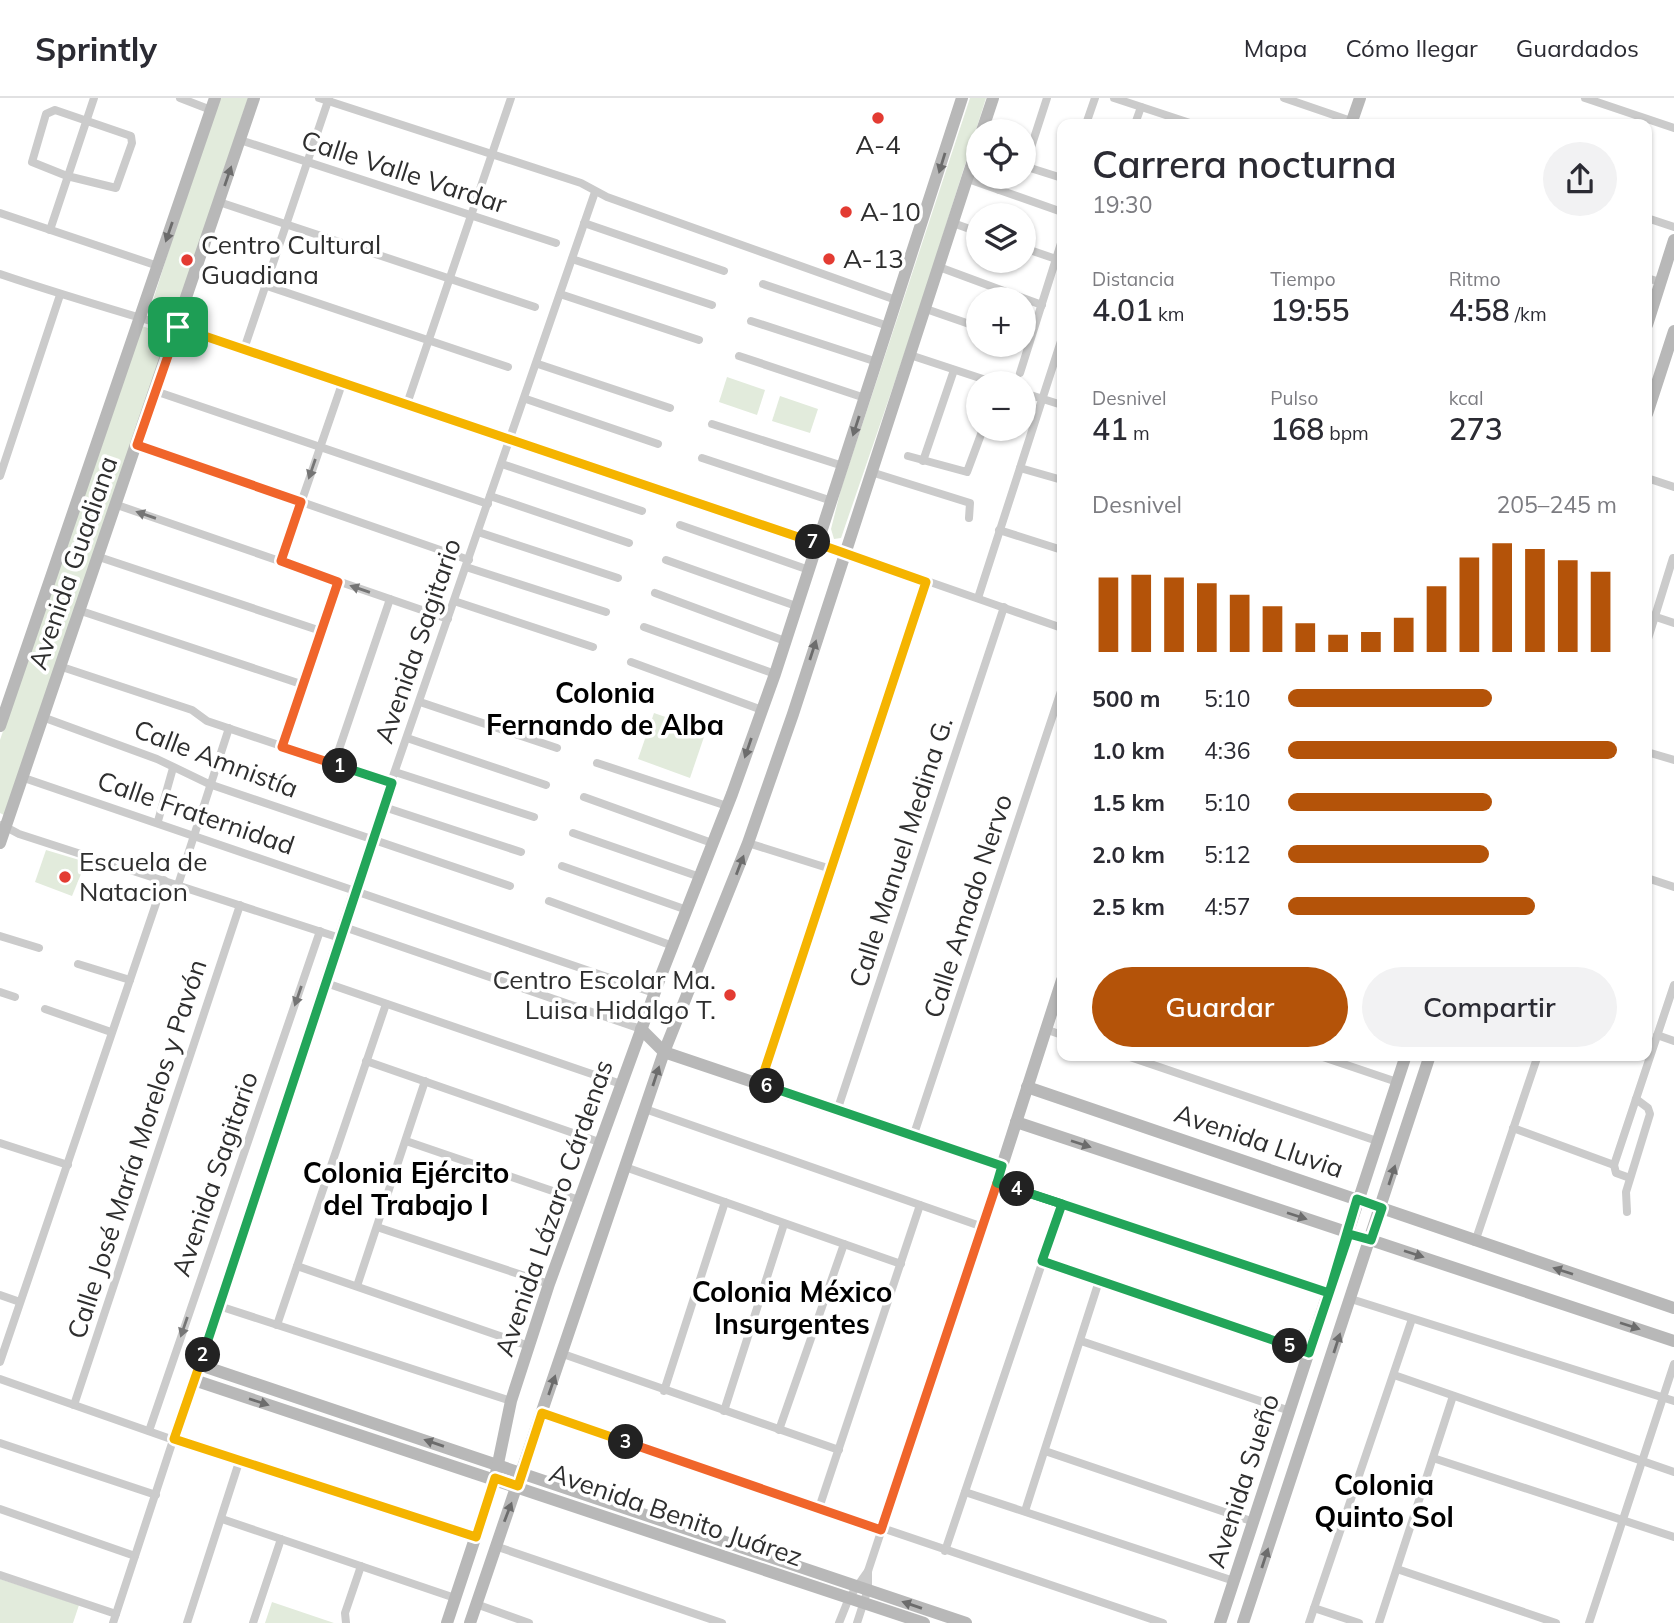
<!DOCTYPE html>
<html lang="es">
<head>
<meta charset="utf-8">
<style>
	body { margin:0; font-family:Mulish,sans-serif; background:#f2f2f3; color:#2b2b33; height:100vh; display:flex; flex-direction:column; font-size:26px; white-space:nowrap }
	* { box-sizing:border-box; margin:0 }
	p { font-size:23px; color:#7c7c81 }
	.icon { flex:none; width:38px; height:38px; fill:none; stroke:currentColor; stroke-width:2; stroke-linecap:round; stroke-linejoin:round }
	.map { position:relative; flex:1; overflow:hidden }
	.drawer { position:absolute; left:1057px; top:21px; width:595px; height:942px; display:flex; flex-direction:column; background:#fff; border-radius:14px; box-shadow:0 2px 5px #0004 }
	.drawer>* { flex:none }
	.tools { position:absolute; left:966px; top:21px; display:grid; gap:14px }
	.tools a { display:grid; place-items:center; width:70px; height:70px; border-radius:50%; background:#fff; box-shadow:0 2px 5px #0004; font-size:35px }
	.pin { position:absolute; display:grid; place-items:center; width:60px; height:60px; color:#fff; margin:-30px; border-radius:14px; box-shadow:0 4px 10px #0006 }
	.km { position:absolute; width:35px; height:35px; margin:-18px; border-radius:50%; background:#222; color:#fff; font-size:19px; line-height:35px; text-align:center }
	.round { display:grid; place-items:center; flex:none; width:74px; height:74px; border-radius:37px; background:#f2f2f3 }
	.summary { display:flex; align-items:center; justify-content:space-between; height:119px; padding:0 35px }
	h1 { font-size:38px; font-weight:600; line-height:52px }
	.figures { display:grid; grid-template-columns:repeat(3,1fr); gap:10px; height:119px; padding:7px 35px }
	.figures div { display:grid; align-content:center }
	.figures b { font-size:30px; font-weight:600 }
	.figures small { font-size:19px; font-weight:400 }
	.figures p { font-size:19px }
	.chart { height:196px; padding:14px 35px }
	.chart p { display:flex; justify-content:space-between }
	.chart svg { width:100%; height:126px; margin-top:7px; stroke:#b45309; stroke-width:6 }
	.primary-button { display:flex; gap:14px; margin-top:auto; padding:14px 35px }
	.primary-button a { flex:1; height:80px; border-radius:42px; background:#b45309; color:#fff; font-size:28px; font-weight:600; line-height:80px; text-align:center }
	.primary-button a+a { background:#f2f2f3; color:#2b2b33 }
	ul { padding:0 35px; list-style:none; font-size:23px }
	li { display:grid; grid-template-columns:112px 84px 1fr; align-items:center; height:52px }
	li i { height:18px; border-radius:9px; background:#b45309 }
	header { display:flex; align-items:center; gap:42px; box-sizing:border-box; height:98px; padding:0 35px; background:#fff; border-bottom:2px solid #e1e1e2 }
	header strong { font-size:33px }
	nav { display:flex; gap:38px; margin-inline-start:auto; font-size:24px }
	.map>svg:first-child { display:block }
	.green { fill:#e2ebdc }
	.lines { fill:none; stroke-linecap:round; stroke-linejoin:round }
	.street { stroke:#cbcbcb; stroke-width:8 }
	.secondary { stroke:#b8b8b8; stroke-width:12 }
	.oneway { fill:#6c6c6c }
	.oneway2 { fill:#757575 }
	.split-1-casing { stroke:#fff; stroke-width:14 }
	.split-2-casing { stroke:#fff; stroke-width:14 }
	.split-3-casing { stroke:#fff; stroke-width:14 }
	.split-4-casing { stroke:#fff; stroke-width:14 }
	.split-5-casing { stroke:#fff; stroke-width:14 }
	.split-6-casing { stroke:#fff; stroke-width:14 }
	.split-7-casing { stroke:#fff; stroke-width:14 }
	.split-8-casing { stroke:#fff; stroke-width:14 }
	.split-1 { stroke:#f0652b; stroke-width:9 }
	.split-2 { stroke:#22a559; stroke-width:9 }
	.split-3 { stroke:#f5b400; stroke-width:9 }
	.split-4 { stroke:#f0652b; stroke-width:9 }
	.split-5 { stroke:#22a559; stroke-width:9 }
	.split-6 { stroke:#22a559; stroke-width:9 }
	.split-7 { stroke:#f5b400; stroke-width:9 }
	.split-8 { stroke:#f5b400; stroke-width:9 }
	.poi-dot { fill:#e33b32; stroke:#fff; stroke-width:2.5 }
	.labels { text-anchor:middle; stroke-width:7; stroke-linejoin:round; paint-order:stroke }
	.poi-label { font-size:26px; fill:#2e2e2e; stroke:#fff; text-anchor:start }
	.street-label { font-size:26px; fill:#2e2e2e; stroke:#fff }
	.neighbourhood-label { font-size:28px; font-weight:bold; fill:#000; stroke:#fff }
</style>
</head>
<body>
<header>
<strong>Sprintly</strong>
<nav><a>Mapa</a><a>Cómo llegar</a><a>Guardados</a></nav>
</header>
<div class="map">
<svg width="1674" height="1525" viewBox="0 0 1674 1525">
	<rect width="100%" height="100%" fill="#fff"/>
	<g class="green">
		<path d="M217 0H248L174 222 149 215Z"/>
		<path d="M970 0H986L918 216 841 440 834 441 831 431 841 391Z"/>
		<path d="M142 228 168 237 4 717 0 715V642Z"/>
		<path d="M727 279 765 292 757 317 719 304Z"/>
		<path d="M780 298 818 311 810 335 772 323Z"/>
		<path d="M654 615 706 633 690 680 638 661Z"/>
		<path d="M46 752 86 764 72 798 35 784Z"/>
		<path d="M0 1481 79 1507 73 1525H0Z"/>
		<path d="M272 1504 334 1525H265Z"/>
	</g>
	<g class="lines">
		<g class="street">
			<path d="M180 0 211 12"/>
			<path d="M319 0 581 85 607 99 896 202"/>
			<path d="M1114 0 1193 26"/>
			<path d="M1284 0 1360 26"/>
			<path d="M1585 0 1674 30"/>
			<path d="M55 12 131 38 132 45 116 90 67 78 32 64 46 16Z"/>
			<path d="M1086 26 1095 0"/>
			<path d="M1135 26 1141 9"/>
			<path d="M240 42 556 145"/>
			<path d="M1024 68 1062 80"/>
			<path d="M1025 68 1047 0"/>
			<path d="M968 81 1062 114"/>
			<path d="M999 92 1003 79"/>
			<path d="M219 104 535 209"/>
			<path d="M0 115 158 168"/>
			<path d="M1647 120 1674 129"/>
			<path d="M584 125 724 173"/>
			<path d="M953 125 978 134"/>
			<path d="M50 132 94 0"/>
			<path d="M1024 150 1056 161"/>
			<path d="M572 161 712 207"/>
			<path d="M939 169 1042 207"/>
			<path d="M0 176C94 208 190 233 285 264 545 350 804 440 1062 530"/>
			<path d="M1647 180 1660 184"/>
			<path d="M763 186 888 228"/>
			<path d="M264 187 508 269"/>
			<path d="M560 196 699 242"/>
			<path d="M926 211 978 229"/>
			<path d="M751 223 877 264"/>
			<path d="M244 251 329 0"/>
			<path d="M910 257 995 285"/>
			<path d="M739 258 865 300"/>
			<path d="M538 266 670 310"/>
			<path d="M1020 275 1062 142"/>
			<path d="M155 293 488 406"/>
			<path d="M1024 295 1062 307"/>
			<path d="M526 301 658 346"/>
			<path d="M407 306 511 0"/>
			<path d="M712 326 843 368"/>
			<path d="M137 347 469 462"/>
			<path d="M908 358 967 374 983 331"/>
			<path d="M702 360 832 403"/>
			<path d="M923 363 954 272"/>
			<path d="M502 366 642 413"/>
			<path d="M1020 370 1062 382"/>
			<path d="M871 374 970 405 969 420"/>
			<path d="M0 378 60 197"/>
			<path d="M1647 380 1674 389"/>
			<path d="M490 398 629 445"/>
			<path d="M117 407 448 521"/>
			<path d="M680 427 809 472"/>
			<path d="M999 432 1062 452"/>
			<path d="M478 434 618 480"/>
			<path d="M99 459 321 533"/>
			<path d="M666 462 796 508"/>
			<path d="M281 463 343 283"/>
			<path d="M466 469 606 514"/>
			<path d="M655 495 785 543"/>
			<path d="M978 500 1062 240"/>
			<path d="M454 503 593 549"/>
			<path d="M81 513 304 587"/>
			<path d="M1647 516 1674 525"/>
			<path d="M644 529 775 576"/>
			<path d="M1647 544 1673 460"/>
			<path d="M631 564 762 612"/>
			<path d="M62 569 192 612 207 623 392 685"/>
			<path d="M420 604 557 650"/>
			<path d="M45 620 157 661 209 686 510 788"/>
			<path d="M407 640 546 687"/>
			<path d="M283 649 338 484"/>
			<path d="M1647 654 1674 662"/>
			<path d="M597 665 727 708"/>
			<path d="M334 666 390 501"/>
			<path d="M395 674 534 719"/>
			<path d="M24 680 654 895"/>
			<path d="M584 699 712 745"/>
			<path d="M384 709 521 754"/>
			<path d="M158 723 173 670"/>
			<path d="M2 727 19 736 340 840"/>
			<path d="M573 735 700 779"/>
			<path d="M748 745 831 771"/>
			<path d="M562 768 687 812"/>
			<path d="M1647 780 1674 789"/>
			<path d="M178 787 229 630"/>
			<path d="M549 803 673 848"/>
			<path d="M344 829 641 931"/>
			<path d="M0 838 39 850"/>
			<path d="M78 866 130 882"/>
			<path d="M326 885 621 986"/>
			<path d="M0 894 15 899"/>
			<path d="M45 911 111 934"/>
			<path d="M1045 931 1062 937"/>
			<path d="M1657 937 1674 943"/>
			<path d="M1124 957 1377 1043"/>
			<path d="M1317 957 1397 984"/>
			<path d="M366 963 599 1044"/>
			<path d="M760 986 926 483"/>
			<path d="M645 1011 983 1129"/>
			<path d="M837 1013 1004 509"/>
			<path d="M1513 1030 1614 1067"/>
			<path d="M913 1039 1062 590"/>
			<path d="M406 1043 579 1102"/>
			<path d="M0 1045 68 1067"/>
			<path d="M1614 1067 1674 887"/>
			<path d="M1614 1067 1616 1075 1630 1080"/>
			<path d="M625 1069 901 1166"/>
			<path d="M997 1085 1329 1195"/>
			<path d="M1627 1114 1626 1094 1650 1016 1648 1010 1636 1001"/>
			<path d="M377 1129 549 1186"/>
			<path d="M1475 1144 1538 957"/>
			<path d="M1042 1163 1309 1254"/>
			<path d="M297 1168 529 1248"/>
			<path d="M357 1188 425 983"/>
			<path d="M0 1197 20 1204"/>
			<path d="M1351 1201 1674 1303"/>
			<path d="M219 1208 511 1303"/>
			<path d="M277 1227 386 906"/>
			<path d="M1081 1243 1290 1313"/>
			<path d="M563 1256 839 1352"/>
			<path d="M0 1264 164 782"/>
			<path d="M1394 1277 1674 1374"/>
			<path d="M0 1281 188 1347 476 1439"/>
			<path d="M664 1293 725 1104"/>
			<path d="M74 1307 240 807"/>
			<path d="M724 1313 784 1126"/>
			<path d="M542 1315 1163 1525"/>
			<path d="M779 1332 844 1146"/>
			<path d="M149 1333 320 833"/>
			<path d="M0 1345 156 1397"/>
			<path d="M1045 1353 1254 1424"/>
			<path d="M1433 1360 1674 1439"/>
			<path d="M965 1394 1234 1483"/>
			<path d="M819 1410 920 1107"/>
			<path d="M0 1411 135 1458"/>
			<path d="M1025 1413 1099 1183"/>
			<path d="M222 1421 455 1500"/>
			<path d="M495 1448 722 1525"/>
			<path d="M945 1453 1062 1106"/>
			<path d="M1397 1471 1556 1525"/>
			<path d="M0 1477 116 1516"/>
			<path d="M476 1506 529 1525"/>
			<path d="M1314 1510 1359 1525"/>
			<path d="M113 1525 354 791 595 94"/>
			<path d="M187 1525 240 1361"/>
			<path d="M253 1525 281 1441"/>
			<path d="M346 1525 345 1515 361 1468"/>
			<path d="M839 1525 849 1500 868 1473"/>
			<path d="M857 1525 868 1491V1473L1002 1068"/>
			<path d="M1309 1525 1412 1221"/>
			<path d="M1379 1525 1453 1298"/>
			<path d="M1589 1525 1674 1266"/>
		</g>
		<g class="secondary">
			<path d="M1351 26 1360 0"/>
			<path d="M982 33 993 0"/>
			<path d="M1647 227 1674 142"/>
			<path d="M1647 316 1674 233"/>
			<path d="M0 628 215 0"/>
			<path d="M0 745 254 0"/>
			<path d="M641 931 664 954 1002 1068 1062 882"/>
			<path d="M1027 989 1674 1210"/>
			<path d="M1016 1024 1674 1243"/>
			<path d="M200 1267 966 1525"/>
			<path d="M194 1282 924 1525"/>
			<path d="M447 1525 495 1380 511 1303 549 1186 660 880 732 696 775 576 962 0"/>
			<path d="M470 1525 664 954 748 745 793 616 978 47"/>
			<path d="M1220 1525 1406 957"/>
			<path d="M1243 1525 1430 957"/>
		</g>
	</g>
	<defs><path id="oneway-solid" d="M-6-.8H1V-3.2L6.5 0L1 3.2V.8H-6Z" transform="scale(1.75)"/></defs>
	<g class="oneway">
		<use href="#oneway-solid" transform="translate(942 65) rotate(107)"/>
		<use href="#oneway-solid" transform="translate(228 78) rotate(-71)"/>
		<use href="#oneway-solid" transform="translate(169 134) rotate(109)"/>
		<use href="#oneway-solid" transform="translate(856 328) rotate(108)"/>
		<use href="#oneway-solid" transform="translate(813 552) rotate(-72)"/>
		<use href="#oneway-solid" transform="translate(748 650) rotate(109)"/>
		<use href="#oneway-solid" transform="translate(740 767) rotate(-69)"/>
		<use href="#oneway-solid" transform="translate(656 978) rotate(-72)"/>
		<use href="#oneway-solid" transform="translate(1081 1046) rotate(18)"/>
		<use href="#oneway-solid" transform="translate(1392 1077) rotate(-72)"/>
		<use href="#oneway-solid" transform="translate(1297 1118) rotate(18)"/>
		<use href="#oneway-solid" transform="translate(1414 1156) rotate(18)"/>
		<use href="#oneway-solid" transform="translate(1563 1173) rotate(-162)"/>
		<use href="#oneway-solid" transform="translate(1630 1228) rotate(18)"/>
		<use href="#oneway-solid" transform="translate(1337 1245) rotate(-72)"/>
		<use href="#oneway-solid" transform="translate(552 1287) rotate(-71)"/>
		<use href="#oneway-solid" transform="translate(259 1304) rotate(18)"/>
		<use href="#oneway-solid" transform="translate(434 1345) rotate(-161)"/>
		<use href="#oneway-solid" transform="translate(508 1414) rotate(-69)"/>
		<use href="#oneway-solid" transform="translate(1265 1460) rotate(-72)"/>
		<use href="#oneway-solid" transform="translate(912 1507) rotate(-161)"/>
	</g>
	<g class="oneway2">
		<use href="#oneway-solid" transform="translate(312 371) rotate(109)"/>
		<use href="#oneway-solid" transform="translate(146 417) rotate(-161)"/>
		<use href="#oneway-solid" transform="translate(360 491) rotate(-161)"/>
		<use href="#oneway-solid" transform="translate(298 898) rotate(109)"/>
		<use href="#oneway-solid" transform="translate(184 1229) rotate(109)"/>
	</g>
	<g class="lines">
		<defs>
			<path id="split-1" d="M178 229 137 347 301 404 281 463 338 484 282 649 340 668"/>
			<path id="split-2" d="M203 1257 392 685 340 668"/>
			<path id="split-3" d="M203 1257 174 1341 476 1439 495 1380 518 1388 542 1315 626 1344"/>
			<path id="split-4" d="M626 1344 881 1432 997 1085 1017 1091"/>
			<path id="split-5" d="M1017 1091 1329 1195 1357 1101 1382 1110 1371 1142 1349 1136 1309 1255 1290 1248"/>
			<path id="split-6" d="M767 988 1002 1068 997 1085 1062 1106 1042 1163 1290 1248"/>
			<path id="split-7" d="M767 988 760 986 926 484 813 444"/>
			<path id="split-8" d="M178 229 813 444"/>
		</defs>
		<use href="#split-1" class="split-1-casing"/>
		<use href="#split-2" class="split-2-casing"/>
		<use href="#split-3" class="split-3-casing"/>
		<use href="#split-4" class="split-4-casing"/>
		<use href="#split-5" class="split-5-casing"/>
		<use href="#split-6" class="split-6-casing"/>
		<use href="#split-7" class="split-7-casing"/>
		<use href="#split-8" class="split-8-casing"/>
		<use href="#split-1" class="split-1"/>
		<use href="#split-2" class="split-2"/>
		<use href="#split-3" class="split-3"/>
		<use href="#split-4" class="split-4"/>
		<use href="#split-5" class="split-5"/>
		<use href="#split-6" class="split-6"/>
		<use href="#split-7" class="split-7"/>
		<use href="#split-8" class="split-8"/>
	</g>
	<g class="poi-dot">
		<circle cx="878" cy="20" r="7"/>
		<circle cx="846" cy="114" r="7"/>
		<circle cx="829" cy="161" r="7"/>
		<circle cx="187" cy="162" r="7"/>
		<circle cx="65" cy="779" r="7"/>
		<circle cx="730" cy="897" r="7"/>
	</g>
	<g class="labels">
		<g class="poi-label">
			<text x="878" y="56" text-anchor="middle">A-4</text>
			<text x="860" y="123">A-10</text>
			<text x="201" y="156">Centro Cultural<tspan x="201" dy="30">Guadiana</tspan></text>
			<text x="843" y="170">A-13</text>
			<text x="79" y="773">Escuela de<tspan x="79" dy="30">Natacion</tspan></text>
			<text x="716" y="891" text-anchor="end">Centro Escolar Ma.<tspan x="716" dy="30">Luisa Hidalgo T.</tspan></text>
		</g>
		<g class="street-label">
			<text transform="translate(404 74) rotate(18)" y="9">Calle Valle Vardar</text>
			<text transform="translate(73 465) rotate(-71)" y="9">Avenida Guadiana</text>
			<text transform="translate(418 543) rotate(-71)" y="9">Avenida Sagitario</text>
			<text transform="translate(216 661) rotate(21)" y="9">Calle Amnistía</text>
			<text transform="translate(196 715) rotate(19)" y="9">Calle Fraternidad</text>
			<text transform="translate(901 754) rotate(-72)" y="9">Calle Manuel Medina G.</text>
			<text transform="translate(968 808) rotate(-72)" y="9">Calle Amado Nervo</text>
			<text transform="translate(1259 1043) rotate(19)" y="9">Avenida Lluvia</text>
			<text transform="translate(137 1051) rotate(-72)" y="9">Calle José María Morelos y Pavón</text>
			<text transform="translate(215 1076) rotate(-71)" y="9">Avenida Sagitario</text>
			<text transform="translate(554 1110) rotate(-71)" y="9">Avenida Lázaro Cárdenas</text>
			<text transform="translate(1243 1383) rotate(-72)" y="9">Avenida Sueño</text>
			<text transform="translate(676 1417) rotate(19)" y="9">Avenida Benito Juárez</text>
		</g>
		<g class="neighbourhood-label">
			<text x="605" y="605">Colonia<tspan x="605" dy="32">Fernando de Alba</tspan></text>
			<text x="406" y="1085">Colonia Ejército<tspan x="406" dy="32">del Trabajo I</tspan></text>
			<text x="792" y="1204">Colonia México<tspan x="792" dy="32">Insurgentes</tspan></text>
			<text x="1384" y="1397">Colonia<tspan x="1384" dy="32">Quinto Sol</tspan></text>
		</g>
	</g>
</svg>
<div class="tools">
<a><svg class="icon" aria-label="locate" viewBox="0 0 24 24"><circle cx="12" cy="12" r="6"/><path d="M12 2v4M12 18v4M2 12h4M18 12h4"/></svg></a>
<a><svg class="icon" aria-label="layers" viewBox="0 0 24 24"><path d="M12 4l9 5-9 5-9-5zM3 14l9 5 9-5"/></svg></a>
<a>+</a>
<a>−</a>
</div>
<div class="pin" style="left:178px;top:229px;background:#1e9e55"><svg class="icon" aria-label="arrive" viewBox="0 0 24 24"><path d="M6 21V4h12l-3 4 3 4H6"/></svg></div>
<b class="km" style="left:340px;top:668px">1</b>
<b class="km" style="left:203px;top:1257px">2</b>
<b class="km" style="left:626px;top:1344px">3</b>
<b class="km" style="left:1017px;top:1091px">4</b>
<b class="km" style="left:1290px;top:1248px">5</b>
<b class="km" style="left:767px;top:988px">6</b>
<b class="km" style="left:813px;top:444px">7</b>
<section class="drawer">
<div class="summary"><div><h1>Carrera nocturna</h1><p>19:30</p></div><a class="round"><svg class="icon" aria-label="share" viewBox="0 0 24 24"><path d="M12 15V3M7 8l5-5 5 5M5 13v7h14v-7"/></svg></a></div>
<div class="figures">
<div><p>Distancia</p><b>4.01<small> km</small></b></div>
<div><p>Tiempo</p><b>19:55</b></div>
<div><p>Ritmo</p><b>4:58<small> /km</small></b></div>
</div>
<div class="figures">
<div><p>Desnivel</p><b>41<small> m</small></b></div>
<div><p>Pulso</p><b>168<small> bpm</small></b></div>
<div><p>kcal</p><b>273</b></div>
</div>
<div class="chart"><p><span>Desnivel</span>205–245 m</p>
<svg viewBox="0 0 160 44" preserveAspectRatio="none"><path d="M5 44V18M15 44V17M25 44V18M35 44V20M45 44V24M55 44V28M65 44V34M75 44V38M85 44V37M95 44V32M105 44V21M115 44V11M125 44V6M135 44V8M145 44V12M155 44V16"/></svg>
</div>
<ul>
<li><b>500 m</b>5:10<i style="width:62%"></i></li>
<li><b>1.0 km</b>4:36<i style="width:100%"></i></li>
<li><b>1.5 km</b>5:10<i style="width:62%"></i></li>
<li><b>2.0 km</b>5:12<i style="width:61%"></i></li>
<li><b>2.5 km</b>4:57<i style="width:75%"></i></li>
</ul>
<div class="primary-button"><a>Guardar</a><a>Compartir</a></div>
</section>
</div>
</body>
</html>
